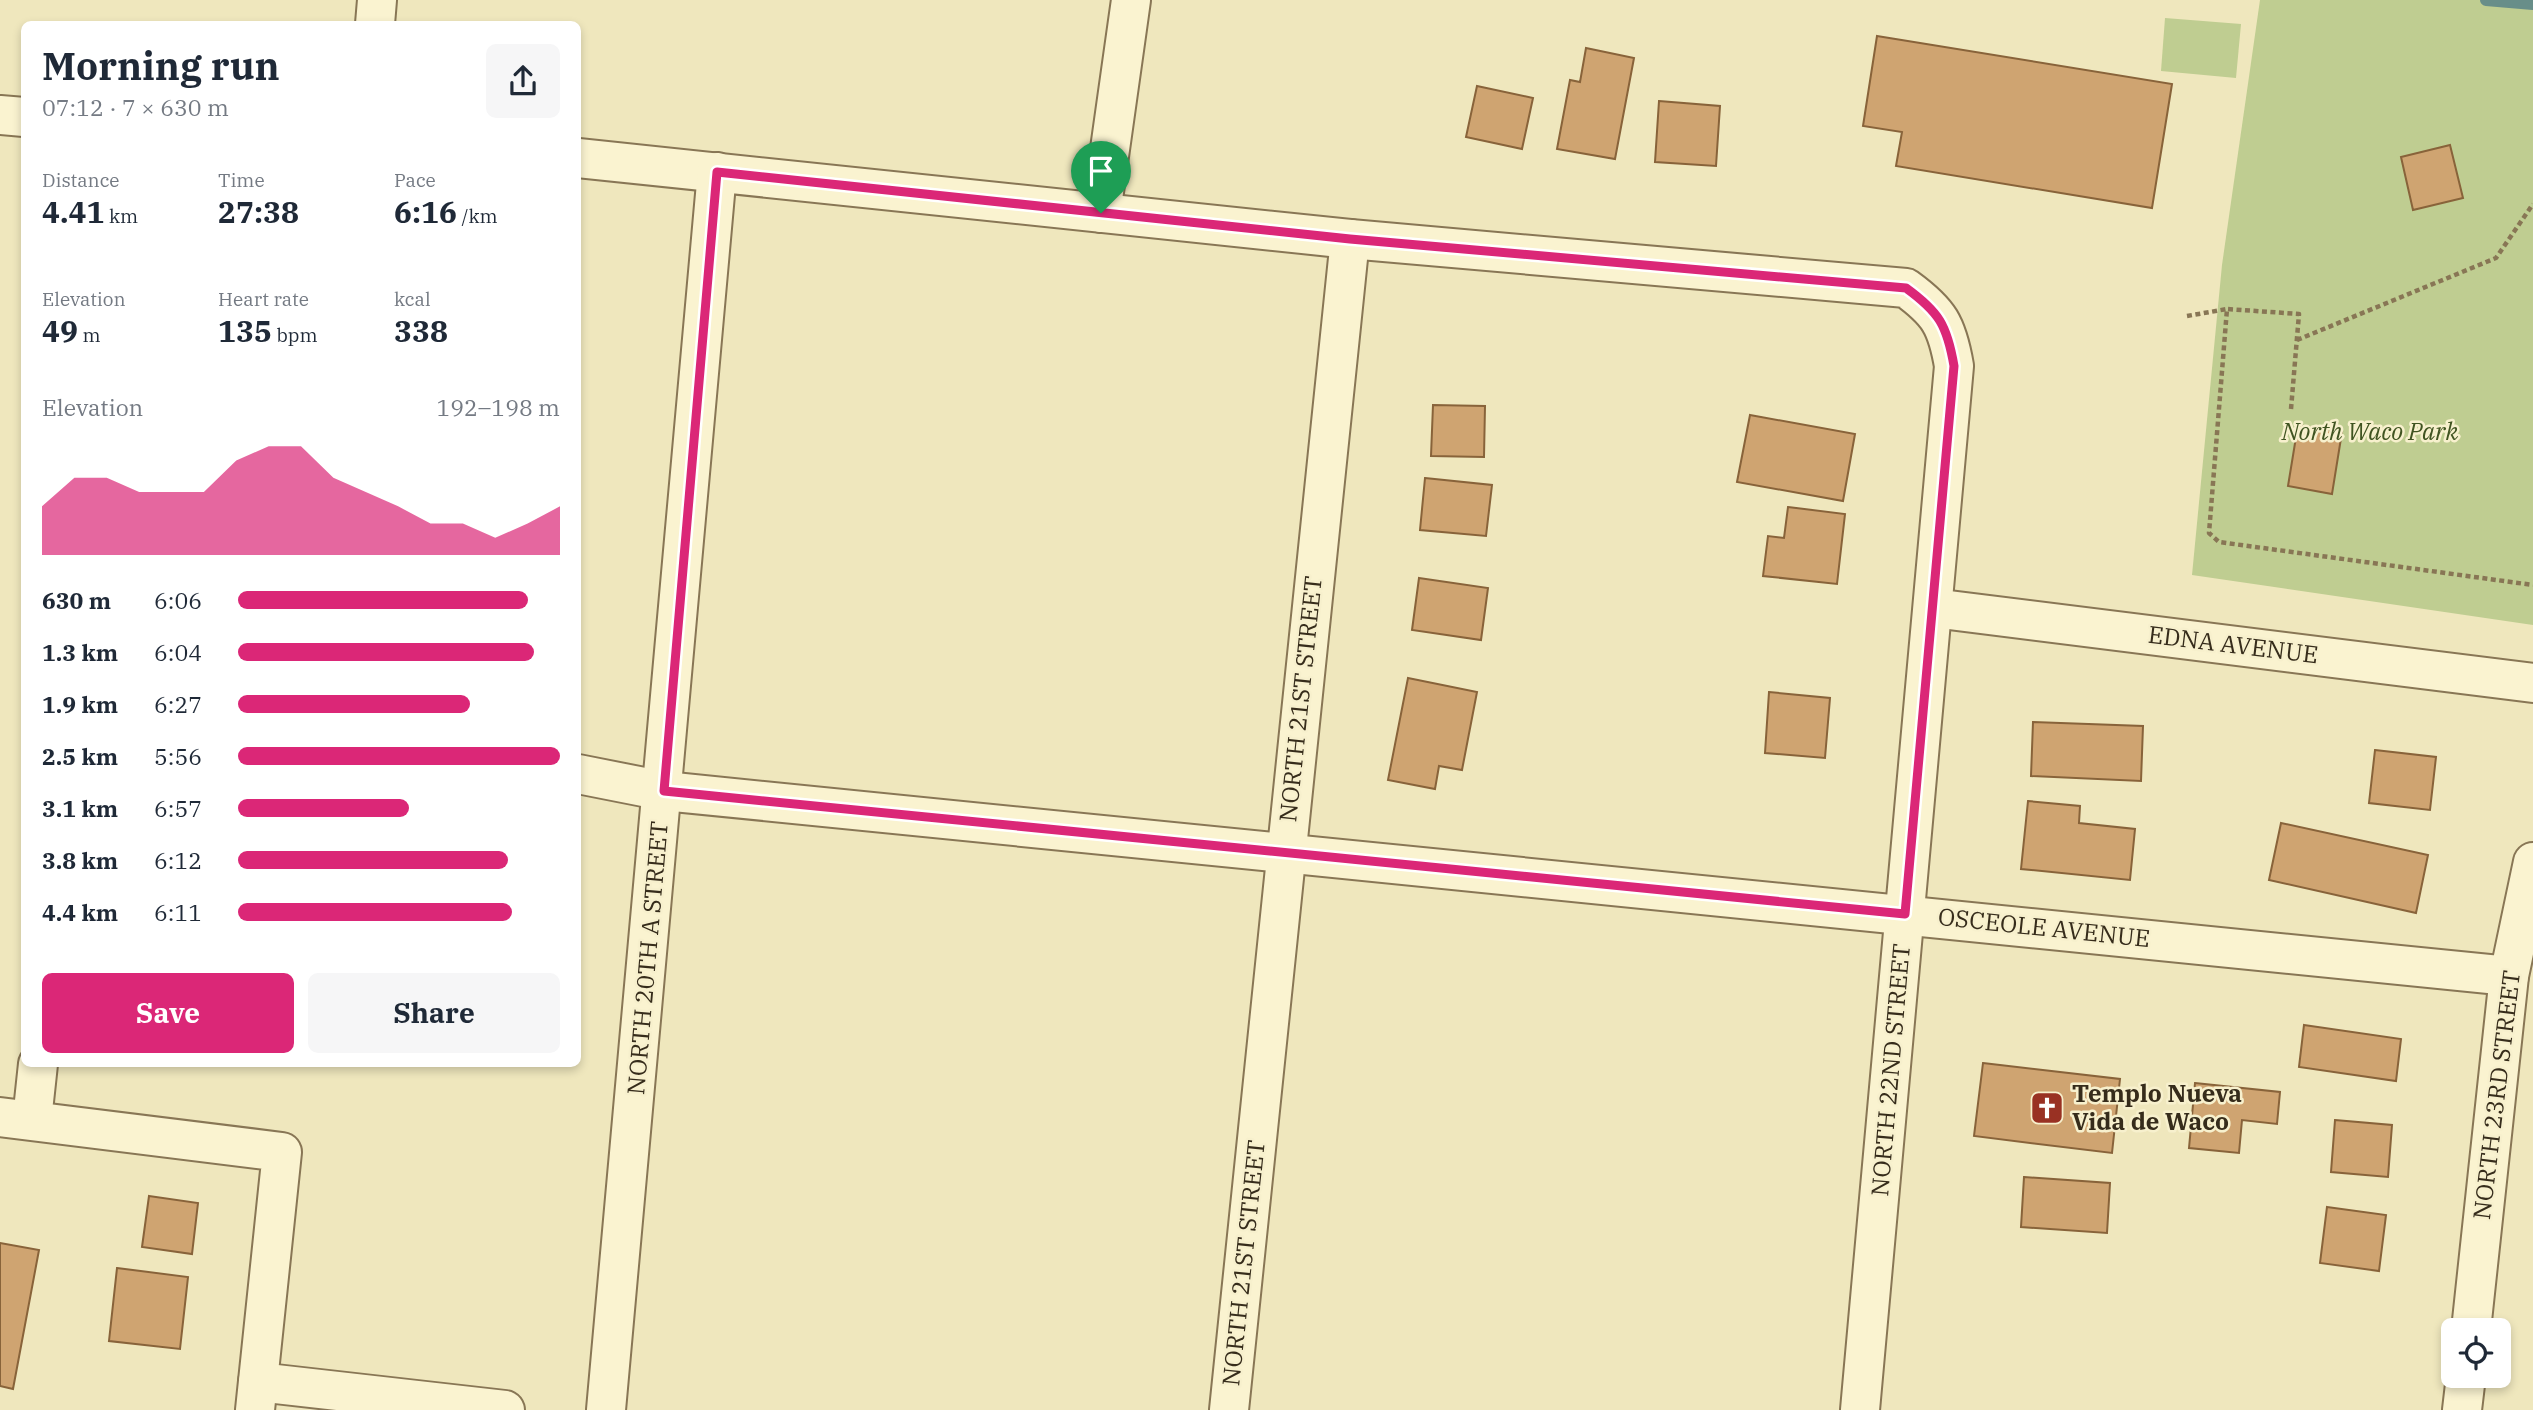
<!DOCTYPE html>
<html lang="en">
<head>
<meta charset="utf-8">
<style>
	body { margin:0; font-family:"IBM Plex Serif",serif; background:#f6f6f7; color:#1f2937; height:100vh; display:flex; flex-direction:column; font-size:26px; white-space:nowrap }
	* { box-sizing:border-box; margin:0 }
	p { font-size:23px; color:#747a83 }
	.icon { flex:none; width:38px; height:38px; fill:none; stroke:currentColor; stroke-width:2; stroke-linecap:round; stroke-linejoin:round }
	.map { position:relative; flex:1; overflow:hidden }
	.side { position:absolute; left:21px; top:21px; width:560px; height:1046px; display:flex; flex-direction:column; background:#fff; border-radius:10px; box-shadow:0 4px 10px #0003 }
	.side>* { flex:none }
	.buttons { position:absolute; left:2441px; top:1318px; display:grid; gap:14px }
	.buttons a { display:grid; place-items:center; width:70px; height:70px; border-radius:10px; background:#fff; box-shadow:0 4px 10px #0003; font-size:35px }
	.pin { position:absolute; display:grid; place-items:center; width:60px; height:60px; color:#fff; margin:-72px -30px; border-radius:50% 50% 50% 0; rotate:-45deg; box-shadow:0 0 7px #0007 }
	.pin .icon { rotate:45deg }
	.round { display:grid; place-items:center; flex:none; width:74px; height:74px; border-radius:10px; background:#f6f6f7 }
	.overview { display:flex; align-items:center; justify-content:space-between; height:119px; padding:0 21px }
	h1 { font-size:38px; font-weight:700; line-height:52px }
	.figures { display:grid; grid-template-columns:repeat(3,1fr); gap:10px; height:119px; padding:7px 21px }
	.figures div { display:grid; align-content:center }
	.figures b { font-size:30px; font-weight:700 }
	.figures small { font-size:19px; font-weight:400 }
	.figures p { font-size:19px }
	.chart { height:196px; padding:14px 21px }
	.chart p { display:flex; justify-content:space-between }
	.chart svg { width:100%; height:126px; margin-top:7px; fill:#db2777; opacity:.7 }
	.cta { display:flex; gap:14px; margin-top:auto; padding:14px 21px }
	.cta a { flex:1; height:80px; border-radius:10px; background:#db2777; color:#fff; font-size:28px; font-weight:700; line-height:80px; text-align:center }
	.cta a+a { background:#f6f6f7; color:#1f2937 }
	ul { padding:0 21px; list-style:none; font-size:23px }
	li { display:grid; grid-template-columns:112px 84px 1fr; align-items:center; height:52px }
	li i { height:18px; border-radius:9px; background:#db2777 }
	.map>svg:first-child { display:block }
	.green { fill:#bfcd91 }
	.lines { fill:none; stroke-linecap:round; stroke-linejoin:round }
	.stream { stroke:#688e89; stroke-width:12 }
	.building { fill:#cfa471; stroke:#88633a; stroke-width:2 }
	.minor-casing { stroke:#887655; stroke-width:42 }
	.path { stroke:#887655; stroke-width:4.5; stroke-dasharray:5 3.5; stroke-linecap:butt }
	.minor { stroke:#faf3d0; stroke-width:38 }
	.route-casing { stroke:#fff; stroke-width:14 }
	.route { stroke:#db2777; stroke-width:9 }
	.labels { text-anchor:middle; stroke-width:5; stroke-linejoin:round; paint-order:stroke }
	.park-label { font-size:24px; font-style:italic; fill:#405421; stroke:#f7f0cd }
	.street-label { font-size:24px; fill:#362c1b; stroke:#f7f0cd }
	.poi-label { font-size:24px; font-weight:bold; fill:#362c1b; stroke:#f7f0cd; text-anchor:start }
</style>
</head>
<body>
<div class="map">
<svg width="2533" height="1410" viewBox="0 0 2533 1410">
	<rect width="100%" height="100%" fill="#efe7bd"/>
	<g class="green">
		<path d="M2260 0H2533V625L2192 575 2222 265Z"/>
		<path d="M2165 18 2241 24 2236 78 2161 71Z"/>
	</g>
	<g class="lines">
		<path class="stream" d="M2486 0 2533 4"/>
	</g>
	<g class="building">
		<path d="M1877 36 2172 84 2152 208 1896 166 1902 132 1863 126Z"/>
		<path d="M1586 48 1634 58 1615 159 1557 149 1570 80 1580 82Z"/>
		<path d="M1477 86 1533 98 1522 149 1466 137Z"/>
		<path d="M1659 101 1720 106 1716 166 1655 162Z"/>
		<path d="M2450 145 2463 198 2413 210 2401 157Z"/>
		<path d="M1433 405 1485 406 1484 457 1431 456Z"/>
		<path d="M1750 415 1855 434 1843 501 1737 482Z"/>
		<path d="M2298 425 2342 432 2332 494 2288 486Z"/>
		<path d="M1425 478 1492 485 1486 536 1420 530Z"/>
		<path d="M1788 507 1845 514 1837 584 1763 576 1768 536 1784 538Z"/>
		<path d="M1419 578 1488 588 1481 640 1412 630Z"/>
		<path d="M1408 678 1477 692 1462 770 1439 766 1435 789 1388 780Z"/>
		<path d="M1769 692 1830 698 1825 758 1765 753Z"/>
		<path d="M2033 722 2143 726 2141 781 2031 776Z"/>
		<path d="M2375 750 2436 757 2430 810 2369 803Z"/>
		<path d="M2028 801 2080 806 2079 823 2135 829 2130 880 2021 869Z"/>
		<path d="M2281 823 2428 855 2416 913 2269 880Z"/>
		<path d="M2304 1025 2401 1039 2396 1081 2299 1067Z"/>
		<path d="M1983 1063 2120 1079 2112 1153 1974 1136Z"/>
		<path d="M2195 1083 2280 1092 2277 1124 2242 1120 2239 1153 2189 1148Z"/>
		<path d="M2335 1120 2392 1125 2388 1177 2331 1172Z"/>
		<path d="M2024 1177 2110 1183 2107 1233 2021 1227Z"/>
		<path d="M149 1196 198 1203 192 1254 142 1247Z"/>
		<path d="M2327 1207 2386 1215 2379 1271 2320 1263Z"/>
		<path d="M0 1243 39 1250 13 1389 0 1386Z"/>
		<path d="M117 1268 188 1277 180 1349 109 1341Z"/>
	</g>
	<g class="lines">
		<defs>
			<g id="minor">
				<path d="M375 24 377 0"/>
				<path d="M0 115 24 117"/>
				<path d="M578 158 1350 239 1906 288C1939 312 1947 325 1954 366L1860 1410"/>
				<path d="M1101 213 1131 0"/>
				<path d="M1933 608 2533 683"/>
				<path d="M578 774 664 791 2509 976"/>
				<path d="M0 1117 282 1152 255 1410"/>
				<path d="M32 1120 38 1064"/>
				<path d="M2471 1330 2509 976 2533 862"/>
				<path d="M258 1382 505 1410"/>
				<path d="M606 1410 717 172"/>
				<path d="M1229 1410 1350 239"/>
				<path d="M2462 1410 2466 1376"/>
			</g>
		</defs>
		<use href="#minor" class="minor-casing"/>
		<g class="path">
			<path d="M2187 316 2227 309"/>
			<path d="M2297 340 2496 258 2533 204"/>
			<path d="M2291 409 2299 314 2227 309 2209 533 2219 542 2533 585"/>
		</g>
		<use href="#minor" class="minor"/>
	</g>
	<g class="lines">
		<defs>
			<path id="route" d="M717 172 1350 239 1906 288C1939 312 1947 325 1954 366L1905 914 664 791Z"/>
		</defs>
		<use href="#route" class="route-casing"/>
		<use href="#route" class="route"/>
	</g>
	<defs>
		<symbol id="church-square" viewBox="-11 -11 22 22"><rect x="-9" y="-9" width="18" height="18" rx="4" fill="#993123" stroke="#f7f0cd"/><path d="M-1.2-6h2.4v3.5h3.3v2.4h-3.3V6h-2.4V-.1h-3.3v-2.4h3.3Z" fill="#fff"/></symbol>
	</defs>
	<g fill-rule="evenodd">
		<use href="#church-square" x="2028" y="1089" width="38" height="38"/>
	</g>
	<g class="labels">
		<g class="park-label">
			<text x="2370" y="440">North Waco Park</text>
		</g>
		<g class="street-label">
			<text transform="translate(2233 645) rotate(7)" y="8">EDNA AVENUE</text>
			<text transform="translate(1301 699) rotate(-84)" y="8">NORTH 21ST STREET</text>
			<text transform="translate(2044 928) rotate(6)" y="8">OSCEOLE AVENUE</text>
			<text transform="translate(648 958) rotate(-85)" y="8">NORTH 20TH A STREET</text>
			<text transform="translate(1891 1070) rotate(-85)" y="8">NORTH 22ND STREET</text>
			<text transform="translate(2497 1095) rotate(-83)" y="8">NORTH 23RD STREET</text>
			<text transform="translate(1244 1263) rotate(-84)" y="8">NORTH 21ST STREET</text>
		</g>
		<g class="poi-label">
			<text x="2072" y="1102">Templo Nueva<tspan x="2072" dy="28">Vida de Waco</tspan></text>
		</g>
	</g>
</svg>
<div class="buttons">
<a><svg class="icon" aria-label="locate" viewBox="0 0 24 24"><circle cx="12" cy="12" r="6"/><path d="M12 2v4M12 18v4M2 12h4M18 12h4"/></svg></a>
</div>
<div class="pin" style="left:1101px;top:213px;background:#1e9e55"><svg class="icon" aria-label="arrive" viewBox="0 0 24 24"><path d="M6 21V4h12l-3 4 3 4H6"/></svg></div>
<section class="side">
<div class="overview"><div><h1>Morning run</h1><p>07:12 · 7 × 630 m</p></div><a class="round"><svg class="icon" aria-label="share" viewBox="0 0 24 24"><path d="M12 15V3M7 8l5-5 5 5M5 13v7h14v-7"/></svg></a></div>
<div class="figures">
<div><p>Distance</p><b>4.41<small> km</small></b></div>
<div><p>Time</p><b>27:38</b></div>
<div><p>Pace</p><b>6:16<small> /km</small></b></div>
</div>
<div class="figures">
<div><p>Elevation</p><b>49<small> m</small></b></div>
<div><p>Heart rate</p><b>135<small> bpm</small></b></div>
<div><p>kcal</p><b>338</b></div>
</div>
<div class="chart"><p><span>Elevation</span>192–198 m</p>
<svg viewBox="0 0 160 44" preserveAspectRatio="none"><path d="M0 44V27L10 17L20 17L30 22L40 22L50 22L60 11L70 6L80 6L90 17L100 22L110 27L120 33L130 33L140 38L150 33L160 27V44z"/></svg>
</div>
<ul>
<li><b>630 m</b>6:06<i style="width:90%"></i></li>
<li><b>1.3 km</b>6:04<i style="width:92%"></i></li>
<li><b>1.9 km</b>6:27<i style="width:72%"></i></li>
<li><b>2.5 km</b>5:56<i style="width:100%"></i></li>
<li><b>3.1 km</b>6:57<i style="width:53%"></i></li>
<li><b>3.8 km</b>6:12<i style="width:84%"></i></li>
<li><b>4.4 km</b>6:11<i style="width:85%"></i></li>
</ul>
<div class="cta"><a>Save</a><a>Share</a></div>
</section>
</div>
</body>
</html>
